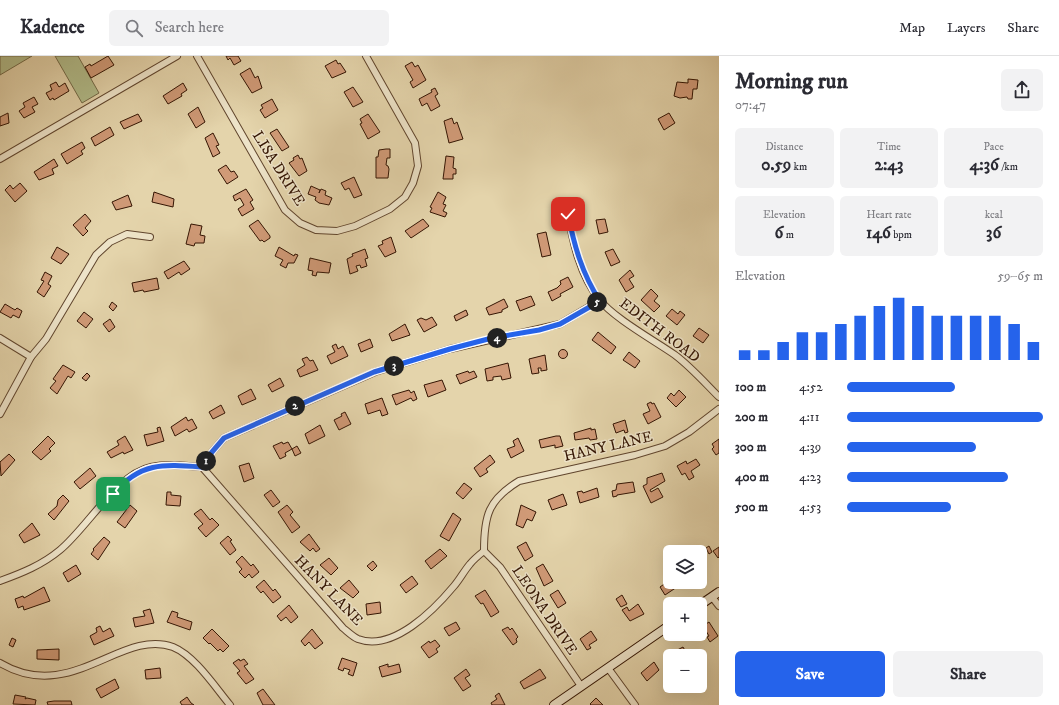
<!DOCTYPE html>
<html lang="en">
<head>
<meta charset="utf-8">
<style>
	body { margin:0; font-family:"IM FELL DW Pica",serif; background:#f2f2f3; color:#2b2b33; height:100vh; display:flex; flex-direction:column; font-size:15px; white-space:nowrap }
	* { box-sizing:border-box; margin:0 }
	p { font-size:13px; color:#7c7c81 }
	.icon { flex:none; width:22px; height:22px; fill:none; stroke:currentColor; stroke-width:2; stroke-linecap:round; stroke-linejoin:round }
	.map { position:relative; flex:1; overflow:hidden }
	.sheet { display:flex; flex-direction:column; background:#fff; width:340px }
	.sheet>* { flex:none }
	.buttons { position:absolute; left:663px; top:489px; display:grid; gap:8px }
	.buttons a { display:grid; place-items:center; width:44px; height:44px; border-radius:6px; background:#fff; box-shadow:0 4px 16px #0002; font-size:20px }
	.pin { position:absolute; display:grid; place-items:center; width:34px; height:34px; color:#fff; margin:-17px; border-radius:8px; box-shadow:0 2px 6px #0006 }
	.km { position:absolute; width:20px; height:20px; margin:-10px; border-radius:50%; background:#222; color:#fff; font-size:11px; line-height:20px; text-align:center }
	.round { display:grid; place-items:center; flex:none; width:42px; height:42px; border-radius:6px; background:#f2f2f3 }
	.head { display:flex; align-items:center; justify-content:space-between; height:68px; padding:0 16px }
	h1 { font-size:22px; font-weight:800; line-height:30px }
	.metrics { display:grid; grid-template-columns:repeat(3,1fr); gap:6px; height:68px; padding:4px 16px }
	.metrics div { display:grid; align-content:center; border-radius:6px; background:#f2f2f3; text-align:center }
	.metrics b { font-size:17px; font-weight:800 }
	.metrics small { font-size:11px; font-weight:400 }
	.metrics p { font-size:11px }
	.chart { height:112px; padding:8px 16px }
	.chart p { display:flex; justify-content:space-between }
	.chart svg { width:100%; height:72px; margin-top:4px; stroke:#2563eb; stroke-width:6 }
	.button { display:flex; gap:8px; margin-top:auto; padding:8px 16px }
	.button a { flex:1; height:46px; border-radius:6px; background:#2563eb; color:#fff; font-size:16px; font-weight:800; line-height:46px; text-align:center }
	.button a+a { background:#f2f2f3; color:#2b2b33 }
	ul { padding:0 16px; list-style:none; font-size:13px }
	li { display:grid; grid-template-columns:64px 48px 1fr; align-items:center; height:30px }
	li i { height:10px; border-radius:5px; background:#2563eb }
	header { display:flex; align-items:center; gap:24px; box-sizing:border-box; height:56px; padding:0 20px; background:#fff; border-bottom:1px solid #e1e1e2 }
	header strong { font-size:19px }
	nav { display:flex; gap:22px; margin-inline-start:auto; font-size:14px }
	.search { width:280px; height:36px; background:#f2f2f3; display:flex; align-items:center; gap:10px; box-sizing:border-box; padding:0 14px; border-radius:6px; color:#7c7c81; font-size:15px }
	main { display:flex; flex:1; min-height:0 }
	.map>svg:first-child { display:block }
	.green { fill:#b2bd8b; stroke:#736947 }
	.building { fill:#d09a77; stroke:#341503 }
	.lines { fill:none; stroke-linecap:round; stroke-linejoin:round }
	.street-casing { stroke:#60452d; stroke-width:8 }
	.secondary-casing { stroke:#341503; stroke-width:10 }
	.street { stroke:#ede3c8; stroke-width:6 }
	.secondary { stroke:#ede3c8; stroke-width:8 }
	.route-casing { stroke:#fff; stroke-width:8 }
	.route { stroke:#2563eb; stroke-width:5 }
	.labels { text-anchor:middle; stroke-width:3; stroke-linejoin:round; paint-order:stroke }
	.street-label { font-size:15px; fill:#341503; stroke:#ede3c8 }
</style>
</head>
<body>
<header>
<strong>Kadence</strong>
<div class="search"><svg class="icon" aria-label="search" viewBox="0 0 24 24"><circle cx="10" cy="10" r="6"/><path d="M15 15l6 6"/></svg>Search here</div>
<nav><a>Map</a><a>Layers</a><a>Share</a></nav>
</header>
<main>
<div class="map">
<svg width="719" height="649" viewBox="0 0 719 649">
	<rect width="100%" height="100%" fill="#e4d4ab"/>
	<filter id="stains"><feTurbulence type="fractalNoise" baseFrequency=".005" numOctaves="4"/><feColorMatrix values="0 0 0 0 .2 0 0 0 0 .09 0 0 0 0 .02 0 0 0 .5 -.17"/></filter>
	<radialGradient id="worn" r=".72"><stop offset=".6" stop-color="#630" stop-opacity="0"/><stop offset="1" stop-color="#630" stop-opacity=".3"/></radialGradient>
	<g class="green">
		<path d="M0 0H32L0 19Z"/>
		<path d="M55 0H78L99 37 82 47Z"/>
	</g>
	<g class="building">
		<path d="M108 0 114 9 91 22 85 11 90 8 91 10Z"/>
		<path d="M226 0H238L241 5 234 9 230 2 228 4Z"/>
		<path d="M336 4 338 8 340 7 346 16 332 22 325 10Z"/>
		<path d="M412 6 415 11 418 9 426 24 413 32 410 26 413 24 405 10Z"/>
		<path d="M250 12 255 22 258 20 262 32 252 37 240 18Z"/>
		<path d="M688 23 698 24 697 33H693L692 43H688L687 41 680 42 674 40 677 26 688 27Z"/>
		<path d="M56 26 59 31 65 27 69 35 54 44 53 42 50 44 46 37 52 34 50 29Z"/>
		<path d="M183 27 187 34 181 38 182 40 168 48 163 40Z"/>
		<path d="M353 31 363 46 353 51 344 36Z"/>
		<path d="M435 32 438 38 435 40 440 50 431 55 427 47 422 50 419 43 432 36 431 34Z"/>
		<path d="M34 41 38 48 32 51 35 56 24 62 19 55 25 51 23 47Z"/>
		<path d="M272 43 278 54 265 62 260 54 263 52 261 49Z"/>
		<path d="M198 51 205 66 196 72 188 58Z"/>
		<path d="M8 57 9 67 0 70V61Z"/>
		<path d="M669 57 675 67 664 74 658 63Z"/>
		<path d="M138 58 142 65 124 73 120 66Z"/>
		<path d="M368 58 380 76 368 83 360 68 362 67 360 63Z"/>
		<path d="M452 62 454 68 457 66 463 83 449 87 444 65Z"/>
		<path d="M110 71 114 79 95 90 91 82Z"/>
		<path d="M277 73 289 91 282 95 270 77Z"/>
		<path d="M213 77 219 89 216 90 220 97 213 101 205 82Z"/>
		<path d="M82 86 85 92 81 95 83 98 67 108 61 98Z"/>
		<path d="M386 93H390V102H387L386 109 388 110 389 113 388 122H376V101H378L379 94Z"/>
		<path d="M298 99 300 103 302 102 307 115 299 120 289 107 294 104 293 102Z"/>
		<path d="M446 100 454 101 453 112 456 113V118H453V123H443Z"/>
		<path d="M54 103 58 110 52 113 54 118 39 124 34 116Z"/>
		<path d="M226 109 231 116 234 115 238 121 227 128 218 114Z"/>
		<path d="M354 121 362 139 354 142 349 132 345 134 341 127Z"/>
		<path d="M20 127 27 135 15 146 5 134 10 129 13 133Z"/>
		<path d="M311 130 320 134 319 137 321 133 326 135 325 139 332 142 329 149 319 147 315 144 316 141 308 138Z"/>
		<path d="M246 133 253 144 250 146 254 153 242 160 238 153 244 149 240 142 235 145 233 140Z"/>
		<path d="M154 136 174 143 173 151 152 146Z"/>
		<path d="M438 136 446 141 443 148 446 149 443 155 447 157 445 161 430 156 432 152 430 151Z"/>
		<path d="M128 139 132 150 116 154 112 146Z"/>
		<path d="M85 158 91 165 85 172 88 175 83 180 73 169Z"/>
		<path d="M423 163 429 170 411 182 405 175Z"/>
		<path d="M605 163 608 176 599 178 596 164Z"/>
		<path d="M258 164 270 180V182L264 186 262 184 260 185 249 170Z"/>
		<path d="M191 168 202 170 200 179 205 180 204 187H195L194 190 186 188Z"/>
		<path d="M546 176 551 199 542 201 537 178Z"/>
		<path d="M391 181 396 196 385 201 378 190 383 188 382 185Z"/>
		<path d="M57 191 69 198 61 208 51 202Z"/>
		<path d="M279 191 294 200 295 198 298 199 294 207H288L286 212 280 209 283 204 275 200Z"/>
		<path d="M365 193 368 202 365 203 367 210 361 212 360 209 356 210 358 215 350 218 347 203 353 200 352 198Z"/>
		<path d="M613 193 620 206 611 210 605 196Z"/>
		<path d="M310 202 331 207 329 217 317 216 316 220 312 219 313 215 308 214Z"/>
		<path d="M184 205 190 213 181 219 179 216 168 223 164 216Z"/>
		<path d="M630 214 634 220 629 223 634 231 626 236 619 224Z"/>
		<path d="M45 216 52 220 48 228 51 230 44 241 37 236 44 225 41 224Z"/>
		<path d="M568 221 573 231 560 238 561 240 552 245 548 236 557 232 561 228 560 225Z"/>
		<path d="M157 222 159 233 144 236 143 234 134 236 132 227Z"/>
		<path d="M651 233 658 240 654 245 660 250 654 256 641 244Z"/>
		<path d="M531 240 535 249 520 255 516 245Z"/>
		<path d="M504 243 508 251 502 254V256L489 259 486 252Z"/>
		<path d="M112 246 117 250 113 255 109 251Z"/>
		<path d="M5 248 15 254 17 252 22 255 19 262 13 259 11 262 0 256Z"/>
		<path d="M672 253 678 258 680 255 685 259 677 269 666 260Z"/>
		<path d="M466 254 468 259 456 265 454 260Z"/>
		<path d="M84 256 93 263 86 272 77 265Z"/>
		<path d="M432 261 437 269 424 276 417 264 421 262 426 264Z"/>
		<path d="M110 263 115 271 109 276 103 268Z"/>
		<path d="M405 268 410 279 392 285 389 278Z"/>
		<path d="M699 272 709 279 703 287 693 280Z"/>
		<path d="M598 276 616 291 611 298 592 284Z"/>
		<path d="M370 283 373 291 361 296 358 288Z"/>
		<path d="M336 288 338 293 343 290 348 300 331 308 327 300 335 296 332 290Z"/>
		<circle cx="563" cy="298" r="4.5"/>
		<path d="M629 296 640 305 635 312 623 304Z"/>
		<path d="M545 299 547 314 541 315V312H538L539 317 532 318 529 303Z"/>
		<path d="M307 301 310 305 313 304 318 314 300 321 297 314 305 309 302 303Z"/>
		<path d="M508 307 511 322 502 324 501 320 493 321V324L487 325 485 313Z"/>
		<path d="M63 309 75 316 71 322 68 320 57 338 50 332 56 325 53 323Z"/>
		<path d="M468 315 469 317 474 315 477 321 460 328 456 319Z"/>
		<path d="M87 317 90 320 86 325 82 322Z"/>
		<path d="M280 322 284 330 272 336 268 329Z"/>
		<path d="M442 324 446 334 428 341 424 329Z"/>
		<path d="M251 333 256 343 242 349 238 340Z"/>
		<path d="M409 334 411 337 414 335 417 343 413 345 411 342 396 349 392 339Z"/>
		<path d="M679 334 686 341 676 351 667 342 671 337 674 340Z"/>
		<path d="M382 342 388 358 382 360 380 354 368 358 365 348Z"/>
		<path d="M651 346 652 348 654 347 661 361 648 368 643 358 650 355 647 348Z"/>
		<path d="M221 349 225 357 213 363 209 356Z"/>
		<path d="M345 356 351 368 339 374 334 364 342 360 341 358Z"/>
		<path d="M186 361 188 365 192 363 197 372 189 376 187 373 175 380 171 371Z"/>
		<path d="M625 364 628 376 625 377 624 374 616 377 613 368Z"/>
		<path d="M320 369 325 380 309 388 305 378Z"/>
		<path d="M160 371 164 385 147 390 144 379 158 376 157 372Z"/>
		<path d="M591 372V374L595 373 597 383 590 384 589 382 575 384 574 377Z"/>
		<path d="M48 380 55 387 49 393 51 395 41 404 32 396Z"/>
		<path d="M125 380 133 394 124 398 123 396 111 402 107 396 119 389 117 385Z"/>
		<path d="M556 380H560L563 390 555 392V389L541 392 539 384Z"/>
		<path d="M518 382 524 395 511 402 507 393 515 390 513 385Z"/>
		<path d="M719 383V397L716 399 712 393 714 391 712 388Z"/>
		<path d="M282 386 283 388 288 386 292 393 297 390 301 397 295 400 292 393 285 397 286 400 280 403 273 390Z"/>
		<path d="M9 398 15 404 1 420 0 406Z"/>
		<path d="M490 399 495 406 486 413 488 416 480 421 474 412Z"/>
		<path d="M696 403 700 409 691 415 694 421 689 424 685 417 682 419 677 410 686 405 687 408Z"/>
		<path d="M249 407 254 422 244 426 239 410Z"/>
		<path d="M90 412 96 420 80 433 74 426Z"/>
		<path d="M662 417 665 425 650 434 651 436 658 432 663 441 651 447 643 430 647 428V422Z"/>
		<path d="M633 426 635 436 617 439V440L613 441 612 435 616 434 617 428Z"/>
		<path d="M464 427 472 433 463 443 456 437Z"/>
		<path d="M597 432 599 441 580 447 577 436 582 435 583 437Z"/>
		<path d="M271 434 280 446 273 451 264 439Z"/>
		<path d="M167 436H171V439L181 440 180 450 166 449Z"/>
		<path d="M563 438 567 449 552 454 548 444Z"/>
		<path d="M63 439 69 445 54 464 48 458 57 450 58 444Z"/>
		<path d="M130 449 137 455 125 472 117 466Z"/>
		<path d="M287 449 293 456 290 459 300 471 292 477 278 456Z"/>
		<path d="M521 449 536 456 532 465 527 463 523 472 516 469Z"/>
		<path d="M201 453 210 464 212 462 219 469 206 481 198 472 203 468 194 458Z"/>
		<path d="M453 457 461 463 449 485 440 480Z"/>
		<path d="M32 467 40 479 24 487 19 479Z"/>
		<path d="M309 478 320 493 316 496 313 492 310 495 300 486Z"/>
		<path d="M228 480 232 484 230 485 236 494 230 499 220 487Z"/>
		<path d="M104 481 110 486 98 504 91 498 94 494 93 493Z"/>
		<path d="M526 486 533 500 525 505 517 491Z"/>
		<path d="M709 490 712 496 709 498 706 492Z"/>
		<path d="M719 491V501L718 502 713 495Z"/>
		<path d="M440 493 447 500 431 513 425 505Z"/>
		<path d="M242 500 251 510 253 508 259 516 252 522 249 518 245 522 239 516 242 513 236 506Z"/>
		<path d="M329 502 338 512 331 519 320 509Z"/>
		<path d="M373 505 377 510 372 515 367 510Z"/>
		<path d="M543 508 553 525 544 530 536 512Z"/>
		<path d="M76 509 81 518 68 526 63 517Z"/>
		<path d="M412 520 418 528 406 537 400 529Z"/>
		<path d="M264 524 273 535 275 533 281 541 273 547 263 535 261 537 256 531Z"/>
		<path d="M349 524 359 536 353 542 340 532Z"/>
		<path d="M670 524 677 531 665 539 660 531Z"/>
		<path d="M44 531 50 545 24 554 23 550 18 552 15 543 23 540 24 542Z"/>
		<path d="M485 534 499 556 491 561 483 547 481 548 475 540Z"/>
		<path d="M558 534 566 547 558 552 550 539Z"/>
		<path d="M622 539 627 548 621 551 616 543Z"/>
		<path d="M380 546 381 557 367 559 366 548Z"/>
		<path d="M638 548 644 558 630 565 622 554 627 551 629 555Z"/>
		<path d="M289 549 298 561 291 567 286 561 281 565 277 560Z"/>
		<path d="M150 553 154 567 135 571 133 562 145 560 143 555Z"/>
		<path d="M172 555 178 557 177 561 192 566 190 574 167 566Z"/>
		<path d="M456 566 460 573 449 580 444 572Z"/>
		<path d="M709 566 718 580 710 586 707 581 709 580 706 575 695 582 693 578H700V568L703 570Z"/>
		<path d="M100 570 103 576 110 572 114 580 94 589 90 580 97 576 96 572Z"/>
		<path d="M508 571 510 574 512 572 518 581 516 583 517 586 513 589 502 574Z"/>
		<path d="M212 573 229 590 223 596 220 593 218 595 210 587 209 588 203 582Z"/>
		<path d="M312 573 323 587 315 593 309 586 305 590 301 585Z"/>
		<path d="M591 575 597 584 589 589 591 592 587 594 580 583Z"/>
		<path d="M12 582 16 584 13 591 9 589Z"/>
		<path d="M435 584 440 590 436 593 438 596 429 602 421 591 429 585 430 587Z"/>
		<path d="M683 591 687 598 683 600H670V607L666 600Z"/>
		<path d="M59 593V604L37 603V594Z"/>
		<path d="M342 602 357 607 353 620 348 618 350 614 344 612 343 615 338 613Z"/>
		<path d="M239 603 240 605 244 603 248 608 244 610 254 623 246 628 237 617 240 615 233 607Z"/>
		<path d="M654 606 659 614 647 625 641 617Z"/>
		<path d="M388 608V611L399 608 401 616 382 621 379 611Z"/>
		<path d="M160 612 161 622 146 623 145 614Z"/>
		<path d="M466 613 470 619 465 622 471 630 463 635 454 622Z"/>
		<path d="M540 613 546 622 524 633 520 626Z"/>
		<path d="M115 623 119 632 101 642 96 633Z"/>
		<path d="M263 633 275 649H263L257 637Z"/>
		<path d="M499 637 505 649H492L491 647 497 643 495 640Z"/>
		<path d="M15 639 26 641 25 643 27 642 36 644 35 649 13 648Z"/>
		<path d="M187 641 191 647 194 649H182L180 646Z"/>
		<path d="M596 642 603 649H591L590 648Z"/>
		<path d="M54 645H71L72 649H48L47 646Z"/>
	</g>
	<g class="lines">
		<defs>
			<g id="street">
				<path d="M197 0 285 154 300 167 316 174 337 175 355 170 390 153 405 141 413 127 418 110 415 87 366 0"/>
				<path d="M0 103 177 0"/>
				<path d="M568 158C573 187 580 219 599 243 612 261 655 285 675 299 691 311 705 327 719 341"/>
				<path d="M0 282 31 301"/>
				<path d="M0 358 31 301 46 283 96 199 110 186 127 178 150 181"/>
				<path d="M202 411 212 396 224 382 375 316 450 293 560 268 599 245"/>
				<path d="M484 495 500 511 581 630"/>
				<path d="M0 525C22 517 42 509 60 494 87 472 117 418 151 411 168 407 186 410 202 411L343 572C348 576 353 581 358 583 393 596 434 554 454 530 460 523 464 515 470 508 474 503 479 499 484 495 484 460 488 444 519 425L635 399 665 390 689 376 719 353"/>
				<path d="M712 541 719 550"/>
				<path d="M0 607C71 649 121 572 173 591 195 600 215 631 230 649"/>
				<path d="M608 612 635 649"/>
			</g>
			<g id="secondary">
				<path d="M700 549 719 536"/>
				<path d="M554 649 670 569"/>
			</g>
		</defs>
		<use href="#street" class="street-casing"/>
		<use href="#secondary" class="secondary-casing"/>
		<use href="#street" class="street"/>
		<use href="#secondary" class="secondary"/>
	</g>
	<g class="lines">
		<defs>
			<path id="route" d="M113 438C140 406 163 408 202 411L212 396 224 382 374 316 450 293 492 282 539 274 560 268 600 245C582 218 574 189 568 158"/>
		</defs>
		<use href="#route" class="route-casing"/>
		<use href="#route" class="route"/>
	</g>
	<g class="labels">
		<g class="street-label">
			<text transform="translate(279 112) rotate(58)" y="5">LISA DRIVE</text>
			<text transform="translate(660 274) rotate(37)" y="5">EDITH ROAD</text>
			<text transform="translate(608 390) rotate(-13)" y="5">HANY LANE</text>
			<text transform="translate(329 534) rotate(46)" y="5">HANY LANE</text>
			<text transform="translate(545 554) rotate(56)" y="5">LEONA DRIVE</text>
		</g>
	</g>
	<rect width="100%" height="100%" filter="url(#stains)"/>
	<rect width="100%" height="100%" fill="url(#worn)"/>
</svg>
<div class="buttons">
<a><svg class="icon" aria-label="layers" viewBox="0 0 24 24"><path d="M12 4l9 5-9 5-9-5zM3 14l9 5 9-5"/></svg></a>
<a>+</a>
<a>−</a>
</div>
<div class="pin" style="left:113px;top:438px;background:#1e9e55"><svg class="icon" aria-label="arrive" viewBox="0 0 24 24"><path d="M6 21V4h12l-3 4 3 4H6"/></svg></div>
<div class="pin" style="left:568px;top:158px;background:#d93025"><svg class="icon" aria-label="check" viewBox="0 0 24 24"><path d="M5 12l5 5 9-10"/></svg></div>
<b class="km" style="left:206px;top:405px">1</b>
<b class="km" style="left:295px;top:350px">2</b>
<b class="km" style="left:394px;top:310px">3</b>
<b class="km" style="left:497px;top:282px">4</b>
<b class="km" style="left:597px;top:246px">5</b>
</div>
<section class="sheet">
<div class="head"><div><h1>Morning run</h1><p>07:47</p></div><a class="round"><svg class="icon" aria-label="share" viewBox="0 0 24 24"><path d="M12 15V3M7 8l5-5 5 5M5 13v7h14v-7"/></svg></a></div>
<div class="metrics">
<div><p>Distance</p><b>0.59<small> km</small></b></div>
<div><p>Time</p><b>2:43</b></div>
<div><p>Pace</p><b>4:36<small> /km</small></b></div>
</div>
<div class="metrics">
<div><p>Elevation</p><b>6<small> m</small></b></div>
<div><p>Heart rate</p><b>146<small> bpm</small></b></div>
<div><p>kcal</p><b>36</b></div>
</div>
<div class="chart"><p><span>Elevation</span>59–65 m</p>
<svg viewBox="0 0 160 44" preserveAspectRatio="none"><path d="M5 44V38M15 44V38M25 44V33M35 44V27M45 44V27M55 44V22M65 44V17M75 44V11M85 44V6M95 44V11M105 44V17M115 44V17M125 44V17M135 44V17M145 44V22M155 44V33"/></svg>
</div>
<ul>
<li><b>100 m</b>4:52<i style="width:55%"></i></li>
<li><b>200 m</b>4:11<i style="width:100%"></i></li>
<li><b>300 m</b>4:39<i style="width:66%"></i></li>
<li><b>400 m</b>4:23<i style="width:82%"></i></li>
<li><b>500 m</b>4:53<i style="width:53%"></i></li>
</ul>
<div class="button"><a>Save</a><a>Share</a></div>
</section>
</main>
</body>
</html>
